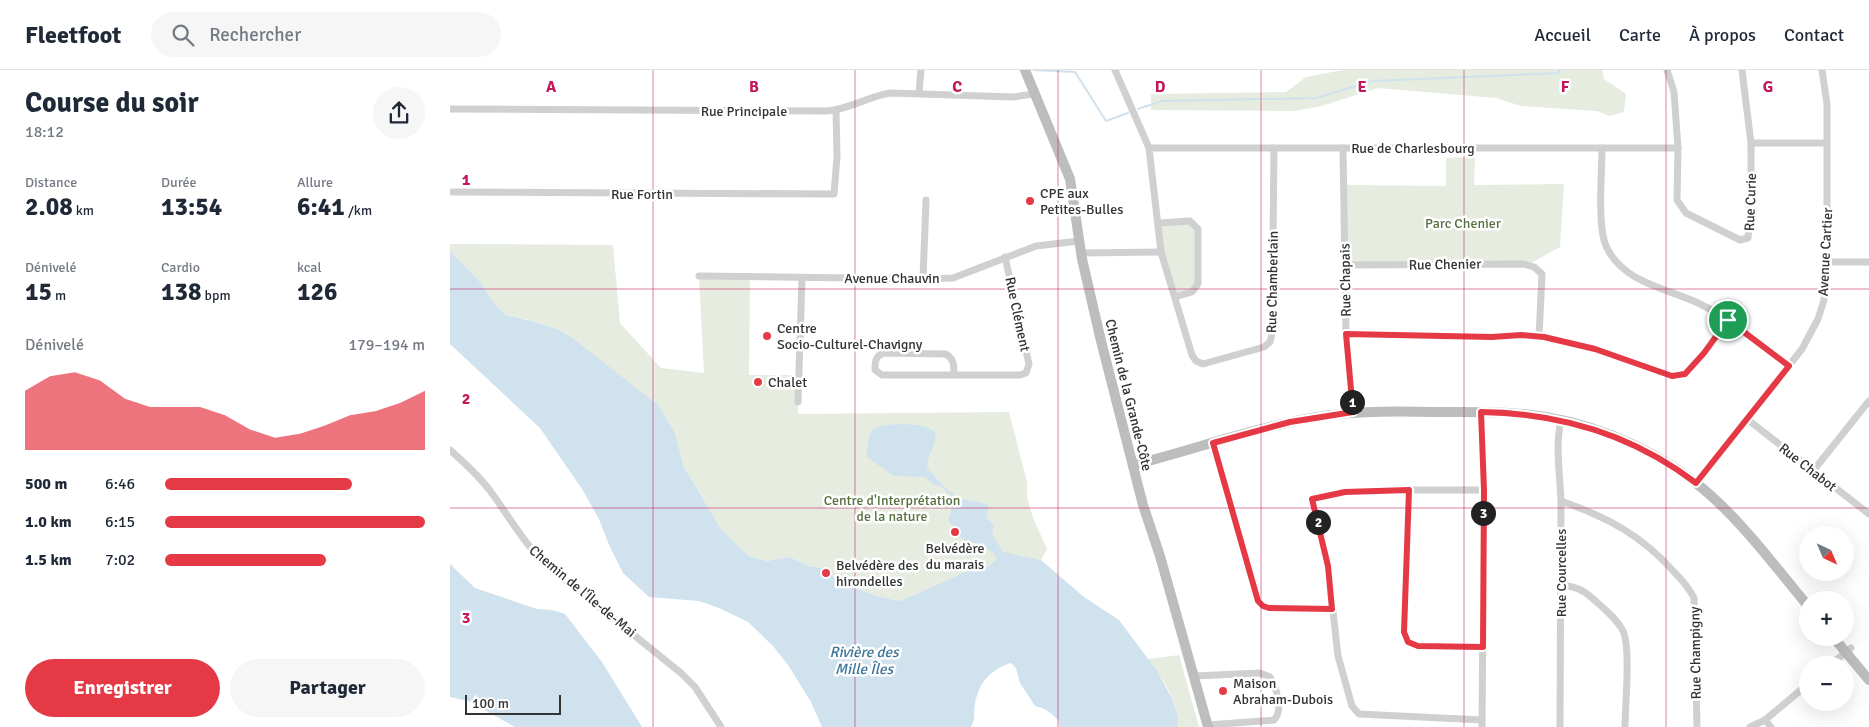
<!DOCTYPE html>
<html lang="fr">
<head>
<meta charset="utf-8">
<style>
	body { margin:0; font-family:Signika,sans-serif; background:#f6f6f7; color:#1f2937; height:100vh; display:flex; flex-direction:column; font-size:19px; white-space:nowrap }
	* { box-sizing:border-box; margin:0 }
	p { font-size:16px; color:#747a83 }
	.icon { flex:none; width:28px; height:28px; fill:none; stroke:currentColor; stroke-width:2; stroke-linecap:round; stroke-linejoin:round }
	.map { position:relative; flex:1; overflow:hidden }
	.drawer { display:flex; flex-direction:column; background:#fff; width:450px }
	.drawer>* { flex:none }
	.needle { width:32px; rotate:136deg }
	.tools { position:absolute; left:1349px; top:456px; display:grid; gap:10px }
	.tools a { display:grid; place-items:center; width:55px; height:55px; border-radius:50%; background:#fff; box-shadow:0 5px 20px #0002; font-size:25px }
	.scale { position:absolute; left:15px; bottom:12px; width:96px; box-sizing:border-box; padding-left:5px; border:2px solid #333; border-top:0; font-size:14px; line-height:18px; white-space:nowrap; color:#333; -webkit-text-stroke:4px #fff; paint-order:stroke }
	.pin { position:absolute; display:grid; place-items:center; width:42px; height:42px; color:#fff; margin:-21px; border:2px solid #fff; border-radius:50%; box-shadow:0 1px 5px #0007 }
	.km { position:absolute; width:25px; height:25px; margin:-12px; border-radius:50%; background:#222; color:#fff; font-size:14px; line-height:25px; text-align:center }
	.round { display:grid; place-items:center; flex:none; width:52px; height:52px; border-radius:26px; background:#f6f6f7 }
	.overview { display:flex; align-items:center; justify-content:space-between; height:85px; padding:0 25px }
	h1 { font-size:28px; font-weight:700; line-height:38px }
	.figures { display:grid; grid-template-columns:repeat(3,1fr); gap:8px; height:85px; padding:5px 25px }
	.figures div { display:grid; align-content:center }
	.figures b { font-size:25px; font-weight:700 }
	.figures small { font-size:14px; font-weight:400 }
	.figures p { font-size:14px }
	.chart { height:140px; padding:10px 25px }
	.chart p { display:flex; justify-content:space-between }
	.chart svg { width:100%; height:90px; margin-top:5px; fill:#e63946; opacity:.7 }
	.cta { display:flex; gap:10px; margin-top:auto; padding:10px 25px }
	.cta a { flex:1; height:58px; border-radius:30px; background:#e63946; color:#fff; font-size:20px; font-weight:700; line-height:58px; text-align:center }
	.cta a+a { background:#f6f6f7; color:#1f2937 }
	ul { padding:0 25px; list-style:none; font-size:16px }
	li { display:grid; grid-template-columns:80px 60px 1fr; align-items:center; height:38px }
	li i { height:12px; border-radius:6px; background:#e63946 }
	header { display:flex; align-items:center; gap:30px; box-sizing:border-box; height:70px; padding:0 25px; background:#fff; border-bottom:1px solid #e0e1e3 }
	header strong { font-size:24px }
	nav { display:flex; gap:28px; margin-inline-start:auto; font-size:18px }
	.search { width:350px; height:45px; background:#f6f6f7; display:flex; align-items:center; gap:12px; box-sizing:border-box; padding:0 18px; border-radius:28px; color:#747a83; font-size:19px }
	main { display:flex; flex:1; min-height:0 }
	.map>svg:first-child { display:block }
	.green { fill:#e6ecdf }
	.water { fill:#cfe2ee }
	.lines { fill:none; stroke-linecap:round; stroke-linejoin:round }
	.stream { stroke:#cfe2ee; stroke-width:2 }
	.street { stroke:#d0d0d0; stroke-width:7 }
	.secondary { stroke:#bdbdbd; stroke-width:10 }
	.route-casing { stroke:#fff; stroke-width:10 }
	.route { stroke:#e63946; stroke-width:6 }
	.grid { fill:none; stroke:#c2185b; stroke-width:1; stroke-opacity:0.55 }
	.poi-dot { fill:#e63946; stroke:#fff; stroke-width:2 }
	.labels { text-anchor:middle; stroke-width:5; stroke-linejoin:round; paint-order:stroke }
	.street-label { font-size:14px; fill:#333; stroke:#fff }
	.poi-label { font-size:14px; fill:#333; stroke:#fff; text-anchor:start }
	.park-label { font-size:14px; fill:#56703f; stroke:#fff }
	.water-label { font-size:15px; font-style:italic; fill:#3f7597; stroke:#fff }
	.grid-label { font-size:16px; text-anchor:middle; font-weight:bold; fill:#c2185b; stroke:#fff; stroke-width:5; stroke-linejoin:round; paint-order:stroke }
</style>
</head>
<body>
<header>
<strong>Fleetfoot</strong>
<div class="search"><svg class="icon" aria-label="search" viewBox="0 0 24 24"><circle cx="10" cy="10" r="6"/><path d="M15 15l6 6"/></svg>Rechercher</div>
<nav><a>Accueil</a><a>Carte</a><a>À propos</a><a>Contact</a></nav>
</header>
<main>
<section class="drawer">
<div class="overview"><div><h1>Course du soir</h1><p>18:12</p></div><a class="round"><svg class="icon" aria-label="share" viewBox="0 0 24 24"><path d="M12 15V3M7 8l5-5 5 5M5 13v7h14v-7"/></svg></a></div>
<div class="figures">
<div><p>Distance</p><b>2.08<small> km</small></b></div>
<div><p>Durée</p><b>13:54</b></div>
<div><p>Allure</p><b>6:41<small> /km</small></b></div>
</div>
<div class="figures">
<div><p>Dénivelé</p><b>15<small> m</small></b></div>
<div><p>Cardio</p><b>138<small> bpm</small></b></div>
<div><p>kcal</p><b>126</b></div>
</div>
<div class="chart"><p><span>Dénivelé</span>179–194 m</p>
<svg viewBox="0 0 160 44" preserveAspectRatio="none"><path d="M0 44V15L10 8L20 6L30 10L40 19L50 23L60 23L70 23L80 27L90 34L100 38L110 36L120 32L130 27L140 25L150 21L160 15V44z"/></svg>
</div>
<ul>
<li><b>500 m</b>6:46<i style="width:72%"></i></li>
<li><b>1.0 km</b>6:15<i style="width:100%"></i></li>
<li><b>1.5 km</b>7:02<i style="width:62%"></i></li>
</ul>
<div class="cta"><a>Enregistrer</a><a>Partager</a></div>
</section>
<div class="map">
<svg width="1419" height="657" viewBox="0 0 1419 657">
	<rect width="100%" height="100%" fill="#fff"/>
	<g class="green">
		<path d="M893 0H1152L1154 9 1176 24 1174 42 1160 46 1147 41 1071 36 1046 28 928 18 872 36 844 41 701 40V24L836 22 856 7Z"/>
		<path d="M1025 87 1024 115 1114 114 1110 177 1081 193 895 195 894 115 996 116V88Z"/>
		<path d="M740 151 748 159V214L742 222 725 227 711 182 709 153Z"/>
		<path d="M0 174 163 175 170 253 211 298 254 303 249 207H300L299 305H348V344L559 342 577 412V427L583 448 597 479 591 490 574 487 547 489 537 497 531 495 450 531 426 526 389 511 371 498 358 496 340 487 317 491 299 486 271 459 234 397 225 363 178 312 106 259 81 250 56 245 47 237 30 212 0 181Z"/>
		<path d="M729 585 749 657H728C728 632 713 608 698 589Z"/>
	</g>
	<g class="water">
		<path d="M0 181 30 212 47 237 56 245 83 251 109 260 125 270 208 335 225 363 234 397 271 459 299 486 317 491 340 487 358 496 371 498 389 511 426 526 450 531 531 495 537 497 547 489 543 483 532 475 513 470 498 450 505 430 492 417 483 414 475 407 444 406 417 387C417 379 417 368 423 360 431 352 464 354 474 356 478 357 481 360 485 362 487 376 477 383 477 398 485 406 498 423 509 427 519 432 529 430 539 436L536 448 544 455 542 464 553 482 591 490 634 527 669 550 708 602 722 629 728 646V657H609V651C601 643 596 638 585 636L570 613 566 598 561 593C540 600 529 612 525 634 523 644 526 648 521 657H372L361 632 338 595 323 576 298 552 269 538 249 531 199 527 173 503 159 475 149 449 132 419 90 358 0 274Z"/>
		<path d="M0 494 25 518 87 539 102 540 115 544 152 592 192 657H65L18 631 0 627Z"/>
	</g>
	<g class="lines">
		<g class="stream">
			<path d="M584 0 625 2 656 51 678 43"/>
			<path d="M688 39 712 31 866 28 922 11 1109 3V0"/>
		</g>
		<g class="street">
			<path d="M665 0 699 78 711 182 742 285 746 291 753 294 814 277 820 272 822 264 824 78"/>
			<path d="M1217 0 1224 22 1228 78 1227 130 1236 143 1290 170 1298 168 1301 125V73L1292 0"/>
			<path d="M469 23 471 0"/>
			<path d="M0 39 376 41C399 40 418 26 441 23L563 27 584 24"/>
			<path d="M1301 73H1377"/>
			<path d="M699 78H1228"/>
			<path d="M893 78 896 264 903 342"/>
			<path d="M1152 78C1152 102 1147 155 1156 176 1173 213 1216 218 1248 233 1258 238 1269 244 1278 250 1299 264 1319 281 1339 296"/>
			<path d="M0 122 384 124 387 87 386 40"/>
			<path d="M709 153 740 151 748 159V214L742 222 725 227"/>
			<path d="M631 183 711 182"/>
			<path d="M1377 192H1419"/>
			<path d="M895 195 1074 194 1084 197 1092 204 1089 266"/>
			<path d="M249 206 473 209 503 208 586 176 629 171"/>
			<path d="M473 209 476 130"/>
			<path d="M896 264 1042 267 1071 265 1094 267 1145 279 1222 306 1235 304 1254 283 1278 250"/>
			<path d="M504 304C504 295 504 289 496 284L433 283C425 287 425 292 425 300L432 305H570L576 303 579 294 555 187"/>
			<path d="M348 332 352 208"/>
			<path d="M1031 342 1034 420 1032 657"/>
			<path d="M1297 349 1419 444"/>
			<path d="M763 373 808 531 813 536 819 538 882 539"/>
			<path d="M0 380C15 393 29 406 41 422 58 445 72 470 92 491L231 603 245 617 271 657"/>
			<path d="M1363 401 1419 331"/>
			<path d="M1246 413 1352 279 1368 249 1374 230 1377 189V34L1372 0"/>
			<path d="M959 420 954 562 958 572 968 576 1033 577"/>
			<path d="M1111 431C1157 447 1193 466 1225 503 1233 511 1239 518 1244 528L1247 657"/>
			<path d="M1111 515C1130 517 1136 522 1150 535 1159 543 1168 551 1173 561 1181 578 1175 636 1175 657"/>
			<path d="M1380 595 1401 578"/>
			<path d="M744 606 810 603 820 607C826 617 834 640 824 650L758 655"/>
			<path d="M1032 650 909 644 902 636 888 586 878 496 862 429 895 422 959 420H1034"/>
			<path d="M1315 650 1321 657"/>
			<path d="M1110 657 1111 431C1110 405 1105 376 1111 350"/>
			<path d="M1300 657 1315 650 1358 614"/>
		</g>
		<g class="secondary">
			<path d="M575 0 620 109 632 189 651 271 693 435 710 486 758 657"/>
			<path d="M683 395C739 381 794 361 851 350 894 341 938 341 982 342 1012 342 1043 341 1073 344 1135 350 1196 374 1246 413 1289 447 1323 494 1358 536"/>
			<path d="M1384 568 1419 610"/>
		</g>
	</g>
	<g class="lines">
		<defs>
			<path id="route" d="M1278 250 1339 296 1246 413C1183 365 1110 343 1031 342L1034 420 1033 577 968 576 958 572 954 562 959 420 895 422 862 429 878 496 882 539 819 538 813 536 808 531 763 373 840 352 903 342 896 264 1042 267 1071 265 1094 267 1145 279 1222 306 1235 304 1254 283Z"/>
		</defs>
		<use href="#route" class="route-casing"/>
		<use href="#route" class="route"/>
	</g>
	<path class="grid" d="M203 0V657M405 0V657M608 0V657M811 0V657M1014 0V657M1216 0V657M0 219H1419M0 438H1419"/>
	<g class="poi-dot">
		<circle cx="580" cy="131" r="5"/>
		<circle cx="317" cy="266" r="5"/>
		<circle cx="308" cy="312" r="5"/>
		<circle cx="505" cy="462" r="5"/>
		<circle cx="376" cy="503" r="5"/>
		<circle cx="773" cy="621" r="5"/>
	</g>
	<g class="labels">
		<g class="street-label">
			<text x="294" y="46">Rue Principale</text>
			<text x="963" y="83">Rue de Charlesbourg</text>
			<text x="192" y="129">Rue Fortin</text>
			<text transform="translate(1300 132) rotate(-88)" y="5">Rue Curie</text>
			<text transform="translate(1375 182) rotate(-87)" y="5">Avenue Cartier</text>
			<text transform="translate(995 194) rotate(-1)" y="5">Rue Chenier</text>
			<text x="442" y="213">Avenue Chauvin</text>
			<text transform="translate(895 210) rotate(-91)" y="5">Rue Chapais</text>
			<text transform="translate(822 212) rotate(-89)" y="5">Rue Chamberlain</text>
			<text transform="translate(568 244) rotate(78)" y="5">Rue Clément</text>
			<text transform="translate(679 325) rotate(76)" y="5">Chemin de la Grande-Côte</text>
			<text transform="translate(1358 397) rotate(38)" y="5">Rue Chabot</text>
			<text transform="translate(1111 503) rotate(-90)" y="5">Rue Courcelles</text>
			<text transform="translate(133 521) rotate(40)" y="5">Chemin de l'Île-de-Mai</text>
			<text transform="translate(1245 583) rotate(-91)" y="5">Rue Champigny</text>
		</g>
		<g class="poi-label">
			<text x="590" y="128">CPE aux<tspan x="590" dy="16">Petites-Bulles</tspan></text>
			<text x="327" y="263">Centre<tspan x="327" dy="16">Socio-Culturel-Chavigny</tspan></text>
			<text x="318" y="317">Chalet</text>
			<text x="505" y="483" text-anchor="middle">Belvédère<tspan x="505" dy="16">du marais</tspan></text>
			<text x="386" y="500">Belvédère des<tspan x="386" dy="16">hirondelles</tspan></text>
			<text x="783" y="618">Maison<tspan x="783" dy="16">Abraham-Dubois</tspan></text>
		</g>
		<g class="park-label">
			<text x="1013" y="158">Parc Chenier</text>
			<text x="442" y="435">Centre d'Interprétation<tspan x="442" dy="16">de la nature</tspan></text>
		</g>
		<g class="water-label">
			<text x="414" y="587">Rivière des<tspan x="414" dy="17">Mille Îles</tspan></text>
		</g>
	</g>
	<g class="grid-label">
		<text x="101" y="22">A</text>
		<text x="304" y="22">B</text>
		<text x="507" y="22">C</text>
		<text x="710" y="22">D</text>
		<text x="912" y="22">E</text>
		<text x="1115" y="22">F</text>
		<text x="1318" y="22">G</text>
		<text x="16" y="115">1</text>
		<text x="16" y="334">2</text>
		<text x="16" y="553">3</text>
	</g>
</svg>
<div class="tools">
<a><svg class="needle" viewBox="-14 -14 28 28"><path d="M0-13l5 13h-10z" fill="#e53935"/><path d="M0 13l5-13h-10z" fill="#747a83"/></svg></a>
<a>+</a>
<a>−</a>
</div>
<div class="scale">100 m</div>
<div class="pin" style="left:1278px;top:250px;background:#1e9e55"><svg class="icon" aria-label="arrive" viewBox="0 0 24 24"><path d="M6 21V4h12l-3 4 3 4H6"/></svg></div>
<b class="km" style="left:902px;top:332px">1</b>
<b class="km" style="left:868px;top:452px">2</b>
<b class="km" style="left:1033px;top:443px">3</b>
</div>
</main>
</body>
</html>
